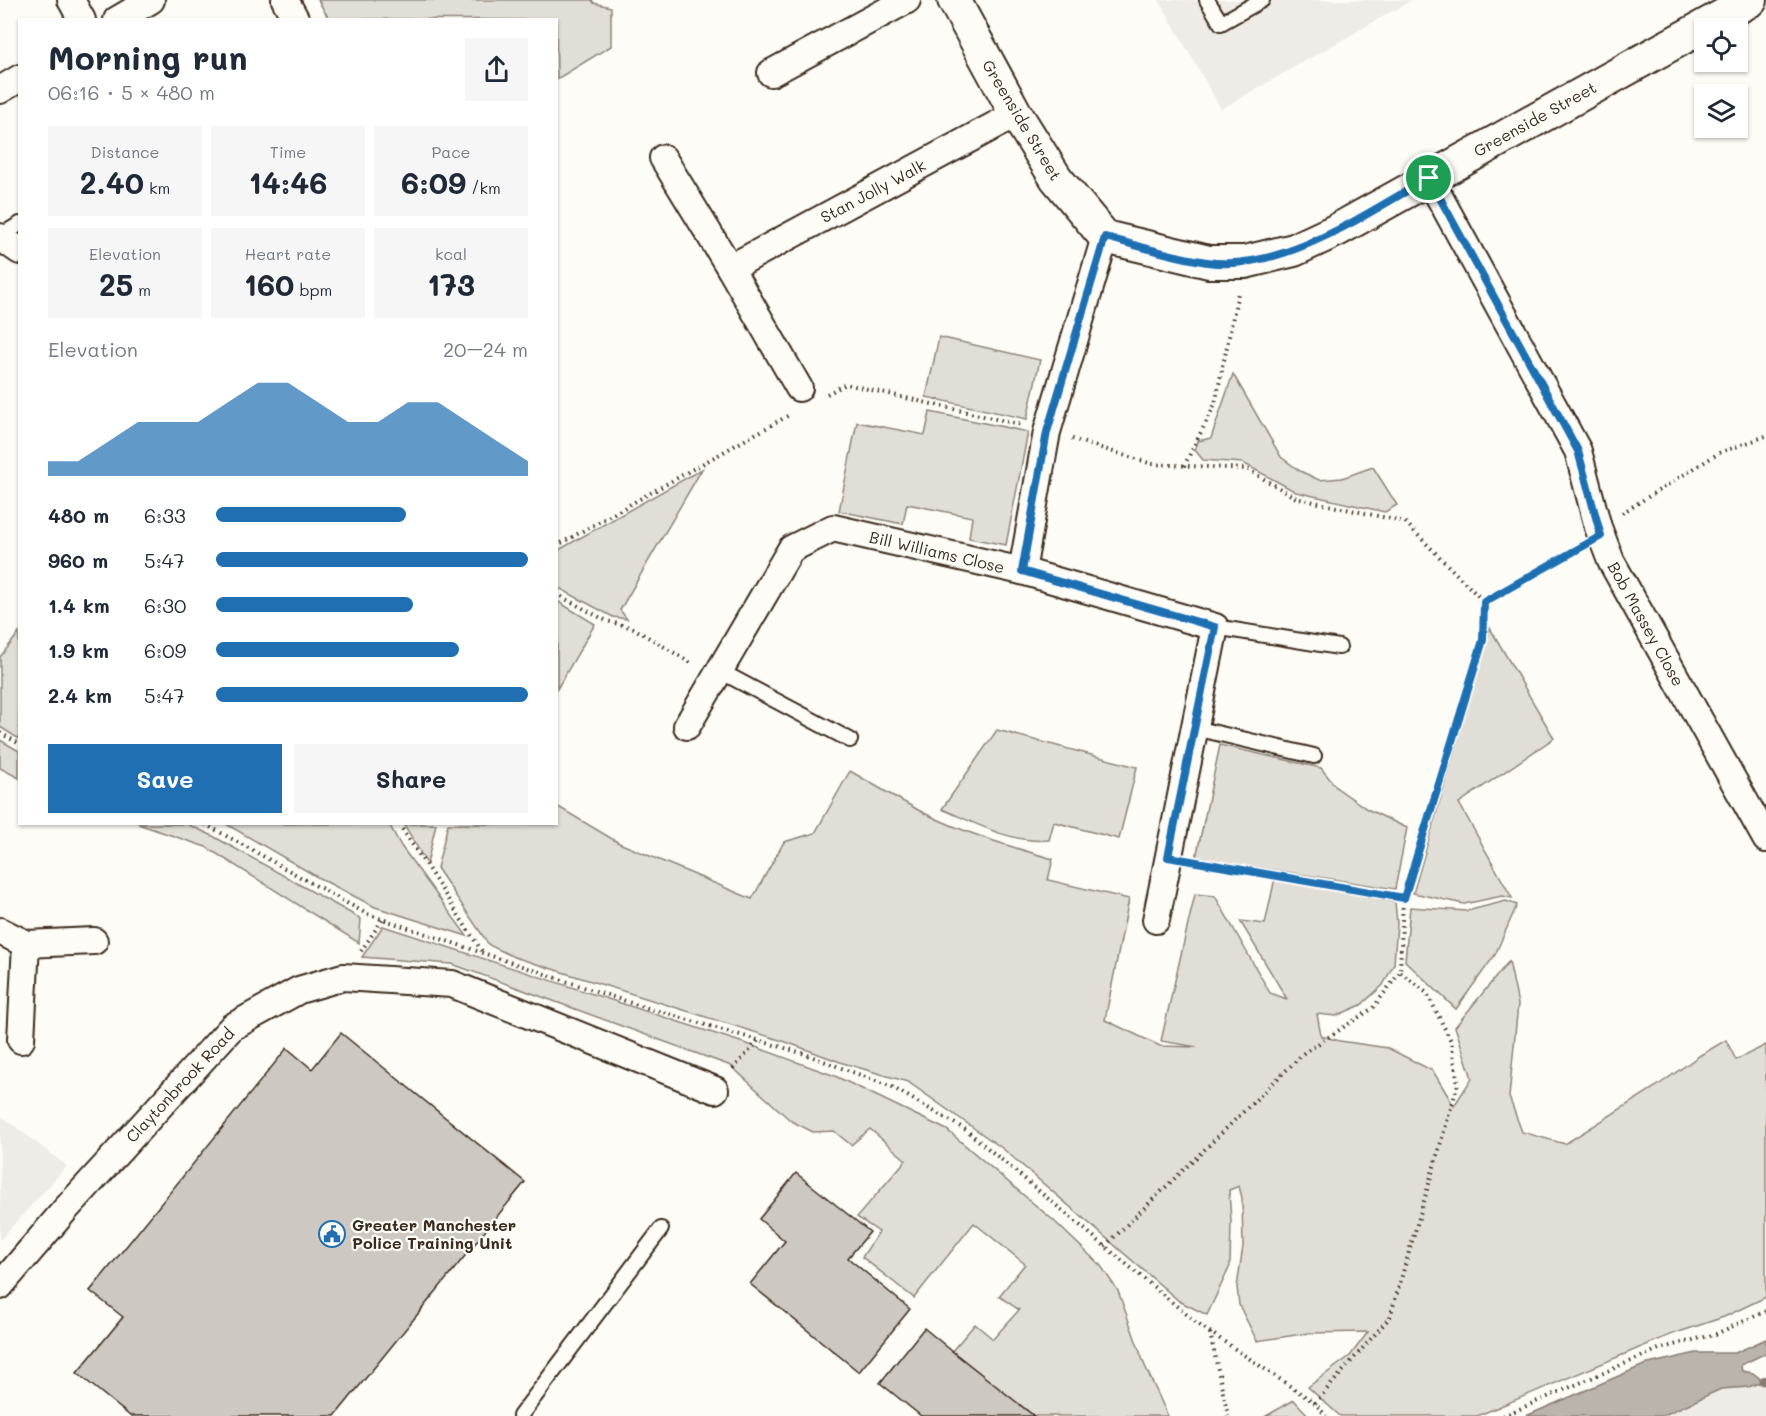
<!DOCTYPE html>
<html lang="en">
<head>
<meta charset="utf-8">
<style>
	body { margin:0; font-family:Mali,sans-serif; background:#f6f6f7; color:#1f2937; height:100vh; display:flex; flex-direction:column; font-size:22px; white-space:nowrap }
	* { box-sizing:border-box; margin:0 }
	p { font-size:20px; color:#747a83 }
	.icon { flex:none; width:33px; height:33px; fill:none; stroke:currentColor; stroke-width:2; stroke-linecap:round; stroke-linejoin:round }
	.map { position:relative; flex:1; overflow:hidden }
	.sheet { position:absolute; left:18px; top:18px; width:540px; height:807px; display:flex; flex-direction:column; background:#fff; border-radius:0px; box-shadow:0 2px 4px #0004 }
	.sheet>* { flex:none }
	.tools { position:absolute; left:1694px; top:18px; display:grid; gap:12px }
	.tools a { display:grid; place-items:center; width:54px; height:54px; border-radius:0px; background:#fff; box-shadow:0 2px 4px #0004; font-size:30px }
	.pin { position:absolute; display:grid; place-items:center; width:51px; height:51px; color:#fff; margin:-26px; border:3px solid #fff; border-radius:50%; box-shadow:0 2px 6px #0007 }
	.round { display:grid; place-items:center; flex:none; width:63px; height:63px; border-radius:0px; background:#f6f6f7 }
	.headline { display:flex; align-items:center; justify-content:space-between; height:102px; padding:0 30px }
	h1 { font-size:33px; font-weight:800; line-height:45px }
	.metrics { display:grid; grid-template-columns:repeat(3,1fr); gap:9px; height:102px; padding:6px 30px }
	.metrics div { display:grid; align-content:center; border-radius:0px; background:#f6f6f7; text-align:center }
	.metrics b { font-size:30px; font-weight:800 }
	.metrics small { font-size:16px; font-weight:400 }
	.metrics p { font-size:16px }
	.chart { height:168px; padding:12px 30px }
	.chart p { display:flex; justify-content:space-between }
	.chart svg { width:100%; height:108px; margin-top:6px; fill:#1f6fb2; opacity:.7 }
	.action { display:flex; gap:12px; margin-top:auto; padding:12px 30px }
	.action a { flex:1; height:69px; border-radius:0px; background:#1f6fb2; color:#fff; font-size:24px; font-weight:800; line-height:69px; text-align:center }
	.action a+a { background:#f6f6f7; color:#1f2937 }
	ul { padding:0 30px; list-style:none; font-size:20px }
	li { display:grid; grid-template-columns:96px 72px 1fr; align-items:center; height:45px }
	li i { height:15px; border-radius:8px; background:#1f6fb2 }
	.map>svg:first-child { display:block }
	.built { fill:#efece7 }
	.green { fill:#e1ded7; stroke:#8e847a; stroke-width:1.5 }
	.water { fill:#bbb4ad; stroke:#887d74; stroke-width:1.5 }
	.lines { fill:none; stroke-linecap:round; stroke-linejoin:round }
	.stream { stroke:#887d74; stroke-width:9 }
	.building { fill:#cdc8c2; stroke:#3b2a1e; stroke-width:1.5 }
	.service-casing { stroke:#3b2a1e; stroke-width:18 }
	.minor-casing { stroke:#3b2a1e; stroke-width:30 }
	.tertiary-casing { stroke:#3b2a1e; stroke-width:36 }
	.path { stroke:#3b2a1e; stroke-width:4; stroke-dasharray:1.5 4.5; stroke-linecap:butt }
	.service { stroke:#fdfcf7; stroke-width:14 }
	.minor { stroke:#fdfcf7; stroke-width:26 }
	.tertiary { stroke:#fdfcf7; stroke-width:32 }
	.route-casing { stroke:#fff; stroke-width:12 }
	.route { stroke:#1f6fb2; stroke-width:8 }
	.labels { text-anchor:middle; stroke-width:4.5; stroke-linejoin:round; paint-order:stroke }
	.street-label { font-size:16px; fill:#3b2a1e; stroke:#fdfcf7 }
	.poi-label { font-size:16px; font-weight:bold; fill:#3b2a1e; stroke:#fdfcf7; text-anchor:start }
</style>
</head>
<body>
<div class="map">
<svg width="1766" height="1416" viewBox="0 0 1766 1416">
	<rect width="100%" height="100%" fill="#fdfcf7"/>
	<filter id="ink" filterUnits="userSpaceOnUse"><feTurbulence type="fractalNoise" baseFrequency=".0167" numOctaves="2"/><feDisplacementMap in="SourceGraphic" scale="12" xChannelSelector="R" yChannelSelector="G"/><feConvolveMatrix kernelMatrix="1 2 1 2 8 2 1 2 1" color-interpolation-filters="sRGB"/></filter>
	<g filter="url(#ink)">
		<g class="built">
			<path d="M1159 0H1412L1221 109Z"/>
			<path d="M0 1115 67 1166 0 1240Z"/>
			<path d="M1766 1380V1416H1662L1721 1389 1749 1387Z"/>
		</g>
		<g class="green">
			<path d="M318 0H592L594 3 611 7V46L557 79 556 20 329 19Z"/>
			<path d="M939 337 1040 360 1027 419 926 397Z"/>
			<path d="M1233 374 1281 457 1300 471 1319 480 1342 478 1373 467 1397 505 1385 512 1296 492 1243 463 1203 460 1195 450 1198 441 1211 438Z"/>
			<path d="M930 412 1028 432 1006 545 969 538 972 517 907 504 903 524 839 511 857 422 925 435Z"/>
			<path d="M702 469 620 610 627 619 613 617 557 587V551Z"/>
			<path d="M557 601 595 624 557 689Z"/>
			<path d="M1490 628 1554 738 1459 803 1512 898 1502 896 1464 904 1413 893Z"/>
			<path d="M19 633V739L0 727V657Z"/>
			<path d="M997 730 1137 767 1119 839 1054 822 1049 840C1012 844 975 823 942 809Z"/>
			<path d="M0 740 19 751V778L0 768Z"/>
			<path d="M1220 745 1321 768 1337 788 1367 809 1407 828 1395 889 1196 858Z"/>
			<path d="M850 771C874 785 898 799 922 812 964 833 1008 846 1053 859L1048 880 1129 899 1105 1020 1160 1046 1197 1047 1161 1041 1195 894 1215 896 1270 993 1287 999 1240 921 1265 924 1275 878 1395 902 1397 923 1394 964 1383 985 1361 1005 1336 1016 1317 1014 1321 1036 1340 1041 1388 1048 1433 1071 1454 1106 1472 1078 1455 1027 1509 961 1518 1004 1509 1097 1522 1132 1565 1144 1657 1086 1699 1056 1726 1040 1736 1060 1766 1045V1297L1724 1317 1670 1335 1477 1416H1340L1308 1387 1350 1356 1368 1332 1309 1333 1257 1341 1239 1305 1237 1287 1243 1246 1242 1198 1239 1186 1229 1190 1231 1221 1230 1266 1207 1315 1179 1301 1002 1148 908 1082 843 1063 786 1042 514 957 489 945 437 868 448 824H556L557 806 619 843 752 899 784 842 815 833Z"/>
			<path d="M138 824H187L211 835 361 919 359 943 206 847Z"/>
			<path d="M226 824H389L401 846 467 936 375 907 319 878Z"/>
			<path d="M404 824H436L427 864Z"/>
			<path d="M1506 901 1517 905 1495 955 1456 1009 1405 961 1410 907 1467 911Z"/>
			<path d="M383 926 753 1046 835 1076 947 1130 1053 1220 1101 1266 1118 1291 1145 1366 1168 1416H1034L952 1351 975 1324 993 1339 1019 1310 999 1296 1025 1264 974 1223 914 1298 862 1257 879 1232 857 1217 906 1160 870 1129 851 1145 834 1131 813 1132 791 1121 731 1066 452 964 362 957Z"/>
			<path d="M1294 1400 1309 1416H1266Z"/>
		</g>
		<path class="water" d="M1766 1339V1353L1741 1365 1742 1371 1753 1373 1763 1381 1749 1387 1721 1389 1662 1416H1526L1644 1365 1696 1353H1735Z"/>
		<g class="lines">
			<path class="stream" d="M1763 1381 1766 1380"/>
		</g>
		<g class="building">
			<path d="M341 1033 525 1182 335 1416H130L77 1373 123 1317 90 1291 287 1048 312 1069Z"/>
			<path d="M796 1173 870 1232 848 1258 910 1309 859 1372 750 1284 785 1241 759 1219Z"/>
			<path d="M924 1328 952 1351 1034 1416H921L880 1383Z"/>
		</g>
		<g class="lines">
			<defs>
				<g id="service">
					<path d="M1207 0 1221 23 1262 0"/>
					<path d="M0 236 20 224"/>
					<path d="M1215 627 1339 647"/>
					<path d="M720 671 850 740"/>
					<path d="M1195 728 1314 756"/>
					<path d="M520 1416 661 1229"/>
				</g>
				<g id="minor">
					<path d="M71 0 82 20"/>
					<path d="M285 0 296 20"/>
					<path d="M117 20 151 0"/>
					<path d="M771 73 907 0"/>
					<path d="M0 90 20 78"/>
					<path d="M663 158 730 268 1016 114"/>
					<path d="M1429 178 1578 451 1598 527 1611 561 1766 839"/>
					<path d="M0 237 20 251"/>
					<path d="M730 268 799 388"/>
					<path d="M1022 571 1215 627 1156 920"/>
					<path d="M687 726 791 549 833 528 1022 571 1047 432 1105 237"/>
					<path d="M0 931 26 944"/>
					<path d="M21 1040 26 944 94 941"/>
					<path d="M0 1286 65 1210 232 1027 299 990 343 977 452 984 715 1090"/>
				</g>
				<path id="tertiary" d="M954 0 1016 114 1056 178 1105 237 1209 262H1245L1294 250 1337 230 1751 0"/>
			</defs>
			<use href="#service" class="service-casing"/>
			<use href="#minor" class="minor-casing"/>
			<use href="#tertiary" class="tertiary-casing"/>
			<g class="path">
				<path d="M827 394 846 384 1022 425"/>
				<path d="M1072 439 1152 464 1247 469 1296 498 1405 522 1484 602 1483 640 1403 898 1194 862"/>
				<path d="M1184 466 1215 404 1238 293"/>
				<path d="M1622 513 1719 453 1766 436"/>
				<path d="M556 546 791 414"/>
				<path d="M556 594 607 621 633 628 691 663"/>
				<path d="M1484 602 1577 549"/>
				<path d="M0 733 20 744"/>
				<path d="M205 824 367 914 634 1004 802 1053 892 1087 966 1130 1198 1324 1315 1403 1326 1416"/>
				<path d="M399 824 483 953"/>
				<path d="M361 951 383 919"/>
				<path d="M733 1069 758 1041"/>
				<path d="M1105 1246 1304 1053 1373 1008 1400 972 1403 898"/>
				<path d="M1210 1333 1228 1416"/>
				<path d="M1315 1403 1390 1317 1458 1084 1451 1041 1427 993 1400 972"/>
				<path d="M1503 1416 1659 1349 1716 1334 1766 1311"/>
			</g>
			<use href="#service" class="service"/>
			<use href="#minor" class="minor"/>
			<use href="#tertiary" class="tertiary"/>
		</g>
	</g>
	<g class="lines" filter="url(#ink)">
		<defs>
			<path id="route" d="M1429 178 1578 451 1601 536 1484 602 1483 640 1404 898 1168 857 1215 627 1022 571 1047 432 1105 237C1139 246 1173 257 1207 262 1281 273 1367 213 1429 178Z"/>
		</defs>
		<use href="#route" class="route-casing"/>
		<use href="#route" class="route"/>
	</g>
	<defs>
		<symbol id="civic-ring" viewBox="-11 -11 22 22"><circle r="9.5" fill="#fdfcf7" stroke="#1f6fb2" stroke-width="1.5"/><path d="M-.6-6.5H3V-4.5H.6V-3L4-1V1h2V6H-6V1h2V-1L-.6-3ZM-1.2 2.5V6h2.4V2.5Z" fill="#1f6fb2"/></symbol>
	</defs>
	<g fill-rule="evenodd">
		<use href="#civic-ring" x="317" y="1219" width="30" height="30"/>
	</g>
	<g class="labels">
		<g class="street-label">
			<text transform="translate(1535 119) rotate(-29)" y="6">Greenside Street</text>
			<text transform="translate(1022 120) rotate(59)" y="6">Greenside Street</text>
			<text transform="translate(873 191) rotate(-28)" y="6">Stan Jolly Walk</text>
			<text transform="translate(937 552) rotate(13)" y="6">Bill Williams Close</text>
			<text transform="translate(1646 624) rotate(61)" y="6">Bob Massey Close</text>
			<text transform="translate(180 1085) rotate(-47)" y="6">Claytonbrook Road</text>
		</g>
		<g class="poi-label">
			<text x="352" y="1231">Greater Manchester<tspan x="352" dy="18">Police Training Unit</tspan></text>
		</g>
	</g>
</svg>
<div class="tools">
<a><svg class="icon" aria-label="locate" viewBox="0 0 24 24"><circle cx="12" cy="12" r="6"/><path d="M12 2v4M12 18v4M2 12h4M18 12h4"/></svg></a>
<a><svg class="icon" aria-label="layers" viewBox="0 0 24 24"><path d="M12 4l9 5-9 5-9-5zM3 14l9 5 9-5"/></svg></a>
</div>
<div class="pin" style="left:1429px;top:178px;background:#1e9e55"><svg class="icon" aria-label="arrive" viewBox="0 0 24 24"><path d="M6 21V4h12l-3 4 3 4H6"/></svg></div>
<section class="sheet">
<div class="headline"><div><h1>Morning run</h1><p>06:16 · 5 × 480 m</p></div><a class="round"><svg class="icon" aria-label="share" viewBox="0 0 24 24"><path d="M12 15V3M7 8l5-5 5 5M5 13v7h14v-7"/></svg></a></div>
<div class="metrics">
<div><p>Distance</p><b>2.40<small> km</small></b></div>
<div><p>Time</p><b>14:46</b></div>
<div><p>Pace</p><b>6:09<small> /km</small></b></div>
</div>
<div class="metrics">
<div><p>Elevation</p><b>25<small> m</small></b></div>
<div><p>Heart rate</p><b>160<small> bpm</small></b></div>
<div><p>kcal</p><b>173</b></div>
</div>
<div class="chart"><p><span>Elevation</span>20–24 m</p>
<svg viewBox="0 0 160 44" preserveAspectRatio="none"><path d="M0 44V38L10 38L20 30L30 22L40 22L50 22L60 14L70 6L80 6L90 14L100 22L110 22L120 14L130 14L140 22L150 30L160 38V44z"/></svg>
</div>
<ul>
<li><b>480 m</b>6:33<i style="width:61%"></i></li>
<li><b>960 m</b>5:47<i style="width:100%"></i></li>
<li><b>1.4 km</b>6:30<i style="width:63%"></i></li>
<li><b>1.9 km</b>6:09<i style="width:78%"></i></li>
<li><b>2.4 km</b>5:47<i style="width:100%"></i></li>
</ul>
<div class="action"><a>Save</a><a>Share</a></div>
</section>
</div>
</body>
</html>
